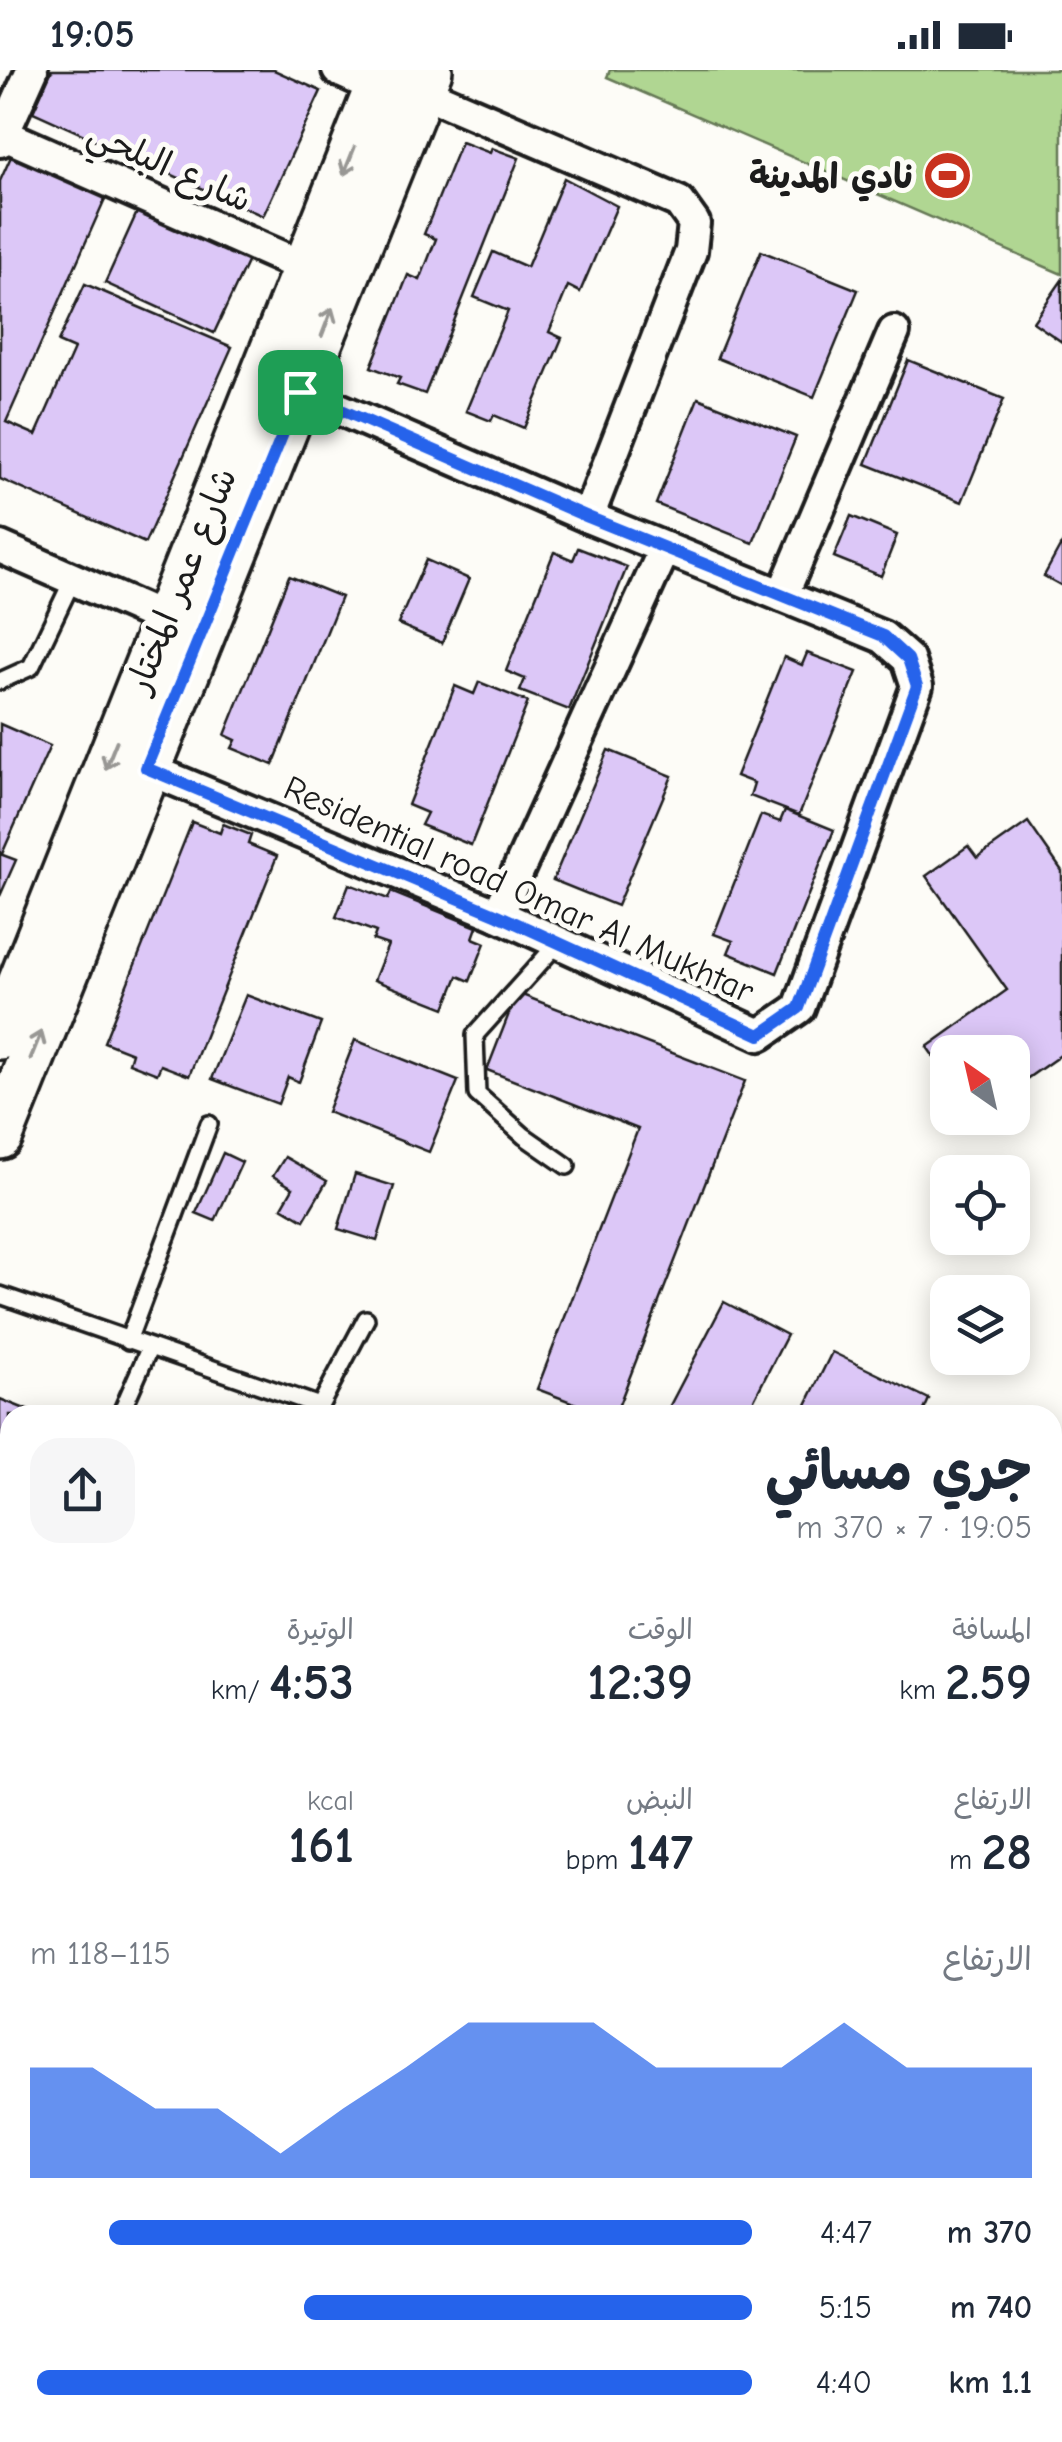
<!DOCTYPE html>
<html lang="ar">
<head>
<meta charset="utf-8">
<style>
	body { margin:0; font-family:"Comic Neue","Playpen Sans Arabic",sans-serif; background:#f6f6f7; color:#1f2937; direction:rtl; height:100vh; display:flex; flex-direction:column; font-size:38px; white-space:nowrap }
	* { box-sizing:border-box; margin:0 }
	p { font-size:32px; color:#747a83 }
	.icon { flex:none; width:55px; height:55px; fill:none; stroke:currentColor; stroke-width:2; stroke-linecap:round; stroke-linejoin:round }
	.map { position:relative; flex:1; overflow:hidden; direction:ltr }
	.drawer { position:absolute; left:0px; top:1335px; width:1062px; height:1038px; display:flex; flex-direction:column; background:#fff; border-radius:30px 30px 0 0; box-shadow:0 5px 25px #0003; direction:rtl }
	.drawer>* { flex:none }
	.needle { width:65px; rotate:326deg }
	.buttons { position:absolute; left:930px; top:965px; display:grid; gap:20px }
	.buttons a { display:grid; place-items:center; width:100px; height:100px; border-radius:20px; background:#fff; box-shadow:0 5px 25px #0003; font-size:50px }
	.pin { position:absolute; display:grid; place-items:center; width:85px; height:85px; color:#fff; margin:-42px; border-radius:20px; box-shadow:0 5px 15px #0006 }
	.round { display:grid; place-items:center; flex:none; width:105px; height:105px; border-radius:30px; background:#f6f6f7 }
	.summary { display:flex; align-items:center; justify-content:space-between; height:170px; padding:0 30px }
	h1 { font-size:55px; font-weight:700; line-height:75px }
	.stats { display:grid; grid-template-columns:repeat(3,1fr); gap:15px; height:170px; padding:10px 30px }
	.stats div { display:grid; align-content:center }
	.stats b { font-size:50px; font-weight:700 }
	.stats small { font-size:28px; font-weight:400 }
	.stats p { font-size:28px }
	.chart { height:280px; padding:20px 30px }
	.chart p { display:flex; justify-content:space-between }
	.chart svg { width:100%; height:180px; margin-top:10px; fill:#2563eb; opacity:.7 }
	ul { padding:0 30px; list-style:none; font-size:32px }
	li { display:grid; grid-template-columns:160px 120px 1fr; align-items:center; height:75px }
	li i { height:25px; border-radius:12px; background:#2563eb }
	.status { display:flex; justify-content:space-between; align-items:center; height:70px; padding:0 50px; background:#fff; direction:ltr }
	.status svg { height:28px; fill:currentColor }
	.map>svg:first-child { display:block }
	.built { fill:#f3ecf7 }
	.green { fill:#b0d692; stroke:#667957; stroke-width:2.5 }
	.building { fill:#dcc7f7; stroke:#1c1c1c; stroke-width:2.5 }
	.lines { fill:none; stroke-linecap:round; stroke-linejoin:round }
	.lane-casing { stroke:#1c1c1c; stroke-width:22 }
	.street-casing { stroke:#1c1c1c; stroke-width:38 }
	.secondary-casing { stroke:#1c1c1c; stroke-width:52 }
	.highway-casing { stroke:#1c1c1c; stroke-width:62 }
	.lane { stroke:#fdfcf7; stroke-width:15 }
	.street { stroke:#fdfcf7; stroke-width:30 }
	.secondary { stroke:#fdfcf7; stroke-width:45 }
	.highway { stroke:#fdfcf7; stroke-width:55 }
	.oneway { stroke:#989794 }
	.route-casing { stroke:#fff; stroke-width:20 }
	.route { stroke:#2563eb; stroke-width:12 }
	.labels { text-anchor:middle; stroke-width:10; stroke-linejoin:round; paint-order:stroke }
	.street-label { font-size:35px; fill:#1c1c1c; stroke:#fdfcf7 }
	.poi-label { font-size:35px; font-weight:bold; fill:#1c1c1c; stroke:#fdfcf7; text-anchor:end }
</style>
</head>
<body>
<div class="status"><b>19:05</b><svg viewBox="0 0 49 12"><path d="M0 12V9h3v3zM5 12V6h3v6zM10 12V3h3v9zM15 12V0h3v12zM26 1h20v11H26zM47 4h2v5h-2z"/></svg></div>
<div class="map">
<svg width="1062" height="2372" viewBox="0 0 1062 2372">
	<rect width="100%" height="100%" fill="#fdfcf7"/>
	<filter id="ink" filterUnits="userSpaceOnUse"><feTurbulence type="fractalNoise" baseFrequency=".01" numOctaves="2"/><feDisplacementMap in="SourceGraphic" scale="20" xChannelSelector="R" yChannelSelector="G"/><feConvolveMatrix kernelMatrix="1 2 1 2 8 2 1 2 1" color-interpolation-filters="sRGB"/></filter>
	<g filter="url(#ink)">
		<g class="built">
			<path d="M0 1331 10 1345V1605L0 1601Z"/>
			<path d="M0 1676 10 1680V2304L0 2319Z"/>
		</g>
		<path class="green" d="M610 0H1062V204L607 7Z"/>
		<g class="building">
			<path d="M52 0H274L321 21 263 146 33 42Z"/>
			<path d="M461 72 490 83 492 78 519 88 425 324 397 314 400 308 371 297 408 205 420 210 436 169 424 164Z"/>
			<path d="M14 80 108 122 6 352 36 365 74 279 58 272 85 214 232 277 145 473 0 409V111Z"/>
			<path d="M564 108 617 136 580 222 568 216 549 262 562 268 524 358 494 345 491 351 466 341 508 241 474 227 493 182 527 197Z"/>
			<path d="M139 138 249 188 214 263 105 213Z"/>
			<path d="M761 181 858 220 814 327 717 288Z"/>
			<path d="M1062 210V272L1033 252Z"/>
			<path d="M908 290 1004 329 962 432 866 394Z"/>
			<path d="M698 328 796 367 753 473 656 434Z"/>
			<path d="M851 446 897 465 881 506 834 487Z"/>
			<path d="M1062 473V516L1044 506Z"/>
			<path d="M578 478 627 497 569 640 520 621 525 609 506 601 554 482 573 490Z"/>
			<path d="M426 490 469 509 442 573 398 554Z"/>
			<path d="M289 506 341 527 273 695 232 678 236 670 225 665Z"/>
			<path d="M807 583 857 602 799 745 750 726 754 713 736 706 784 587 802 595Z"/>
			<path d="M479 612 528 632 471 775 421 755 427 743 408 735 455 616 474 624Z"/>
			<path d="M0 654 50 676 2 784 0 783Z"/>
			<path d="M608 680 672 706 617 836 553 810Z"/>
			<path d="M785 740 834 760 777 903 728 883 733 871 714 864 761 745 780 752Z"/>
			<path d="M192 752 220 763 223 754 251 765 248 774 277 786 189 1006 161 995 157 1004 129 993 132 983 104 972Z"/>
			<path d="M1028 752 1062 801V984L1012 1019V982H948V1007L927 977 1007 920 926 806 968 776 977 788Z"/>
			<path d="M0 784 16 790 0 826Z"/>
			<path d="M349 814 388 829 391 822 477 857 473 868 485 873 470 911 458 906 445 938 374 910 388 875 373 870 376 862 336 847Z"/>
			<path d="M517 923 745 1011 615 1345H605L537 1319 638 1059 487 1000Z"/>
			<path d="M246 925 321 953 299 1012 288 1007 278 1034 212 1009Z"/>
			<path d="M355 970 458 1011 429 1082 327 1042Z"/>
			<path d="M223 1083 242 1092 215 1151 196 1143Z"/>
			<path d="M285 1087 327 1111 304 1150 282 1137 293 1118 273 1106Z"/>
			<path d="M355 1104 394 1116 377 1171 338 1159Z"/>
			<path d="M724 1232 787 1265 746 1345H665Z"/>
			<path d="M832 1282 929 1329 922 1345H801Z"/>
			<path d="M0 1329 40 1345H10V1466L0 1491Z"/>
			<path d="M0 1494 10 1499V1544L0 1569Z"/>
			<path d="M1052 1580 1062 1586V1626L1052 1640Z"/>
			<path d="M0 1663 10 1667V2031L0 2058Z"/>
			<path d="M7 1679 10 1680V1720L0 1716V1697Z"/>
			<path d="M1062 1932V2067L1058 2072 1052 2067V1942Z"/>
			<path d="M0 2154 10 2158V2229L0 2255Z"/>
			<path d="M1062 2179V2211L1052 2202V2190Z"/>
			<path d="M217 2362H278L277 2372H215L221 2365Z"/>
			<path d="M314 2362H424L434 2372H325Z"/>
			<path d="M479 2362H557L543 2372H471Z"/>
			<path d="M815 2362H884L893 2372H813L809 2368Z"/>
			<path d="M978 2362H1040L1050 2372H969Z"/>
		</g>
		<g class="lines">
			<defs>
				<g id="lane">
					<path d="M0 611 31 597 73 509"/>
					<path d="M558 873 475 965 477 1024 524 1066 567 1096"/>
					<path d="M0 1225 320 1336 317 1345"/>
					<path d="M128 1271 209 1054"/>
					<path d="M320 1336 366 1249"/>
					<path d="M120 1345 149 1279"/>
					<path d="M0 2122 10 2126"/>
				</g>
				<g id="street">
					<path d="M338 0 378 18"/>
					<path d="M421 21 679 132 694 153 691 181 588 447"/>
					<path d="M0 63 306 198"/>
					<path d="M0 71 32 0"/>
					<path d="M0 477 180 556"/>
					<path d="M782 526 894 262"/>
					<path d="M146 698 498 845 760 965 799 938 917 616 908 589 883 567 588 447 300 322"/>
					<path d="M498 845 665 478"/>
					<path d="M0 1657 10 1660"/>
					<path d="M1052 2149 1062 2137"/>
					<path d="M1052 2282 1062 2289"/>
					<path d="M1052 2359 1062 2366"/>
					<path d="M94 2372 100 2362"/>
					<path d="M288 2372 295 2362"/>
					<path d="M464 2372 471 2362"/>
				</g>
				<g id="secondary">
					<path d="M0 966 385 0"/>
					<path d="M0 1066 429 0"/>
				</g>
				<g id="highway">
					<path d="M1052 1740 1062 1726"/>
					<path d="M1052 1792 1062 1777"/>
					<path d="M608 2372 615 2362"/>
					<path d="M661 2372 668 2362"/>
				</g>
			</defs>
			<use href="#lane" class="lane-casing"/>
			<use href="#street" class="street-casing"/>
			<use href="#secondary" class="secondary-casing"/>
			<use href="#highway" class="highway-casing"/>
			<use href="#lane" class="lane"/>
			<use href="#street" class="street"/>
			<use href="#secondary" class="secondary"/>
			<use href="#highway" class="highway"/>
		</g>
		<defs><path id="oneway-shaft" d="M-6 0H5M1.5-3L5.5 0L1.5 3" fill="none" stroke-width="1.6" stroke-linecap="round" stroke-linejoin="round" transform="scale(2.5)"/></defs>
		<g class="oneway">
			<use href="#oneway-shaft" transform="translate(349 91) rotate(112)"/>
			<use href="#oneway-shaft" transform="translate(327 252) rotate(-69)"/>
			<use href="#oneway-shaft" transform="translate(111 685) rotate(112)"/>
			<use href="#oneway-shaft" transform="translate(36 975) rotate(-68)"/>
		</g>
	</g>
	<g class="lines" filter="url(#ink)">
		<defs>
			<path id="route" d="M300 322 588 447 883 566 908 589 917 616 799 938 760 965 498 845 146 698Z"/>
		</defs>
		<use href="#route" class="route-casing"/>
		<use href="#route" class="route"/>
	</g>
	<defs>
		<symbol id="stadium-disc" viewBox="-11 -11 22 22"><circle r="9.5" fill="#c8321e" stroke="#fdfcf7"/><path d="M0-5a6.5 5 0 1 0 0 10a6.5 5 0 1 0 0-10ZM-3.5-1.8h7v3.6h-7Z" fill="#fff"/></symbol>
	</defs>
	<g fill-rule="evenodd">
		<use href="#stadium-disc" x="920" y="78" width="55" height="55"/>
	</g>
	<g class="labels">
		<g class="street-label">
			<text transform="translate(170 96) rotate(24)" y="12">شارع البلحي</text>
			<text transform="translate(181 510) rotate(-68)" y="12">شارع عمر المختار</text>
			<text transform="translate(519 819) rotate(24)" y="12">Residential road Omar Al Mukhtar</text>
		</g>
		<g class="poi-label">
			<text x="913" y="118">نادي المدينة</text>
		</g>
	</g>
</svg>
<div class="buttons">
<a><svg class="needle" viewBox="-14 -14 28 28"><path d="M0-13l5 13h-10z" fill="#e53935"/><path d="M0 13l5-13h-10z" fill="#747a83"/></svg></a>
<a><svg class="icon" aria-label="locate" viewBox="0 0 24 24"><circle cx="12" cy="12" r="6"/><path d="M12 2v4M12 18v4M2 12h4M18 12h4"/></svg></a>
<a><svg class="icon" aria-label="layers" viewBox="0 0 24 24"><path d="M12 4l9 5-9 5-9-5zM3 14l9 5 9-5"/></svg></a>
</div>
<div class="pin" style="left:300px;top:322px;background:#1e9e55"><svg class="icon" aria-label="arrive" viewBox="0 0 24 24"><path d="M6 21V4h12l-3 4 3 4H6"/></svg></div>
<section class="drawer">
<div class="summary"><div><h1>جري مسائي</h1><p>19:05 · 7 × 370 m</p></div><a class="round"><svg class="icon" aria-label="share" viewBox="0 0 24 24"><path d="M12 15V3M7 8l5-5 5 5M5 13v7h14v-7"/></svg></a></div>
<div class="stats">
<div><p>المسافة</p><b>2.59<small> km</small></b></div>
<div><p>الوقت</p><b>12:39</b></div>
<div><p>الوتيرة</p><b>4:53<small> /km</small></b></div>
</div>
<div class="stats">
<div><p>الارتفاع</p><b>28<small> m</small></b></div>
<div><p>النبض</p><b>147<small> bpm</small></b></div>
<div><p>kcal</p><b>161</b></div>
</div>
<div class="chart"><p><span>الارتفاع</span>115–118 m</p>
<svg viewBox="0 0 160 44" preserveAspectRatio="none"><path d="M0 44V17L10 17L20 27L30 27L40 38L50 27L60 17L70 6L80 6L90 6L100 17L110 17L120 17L130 6L140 17L150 17L160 17V44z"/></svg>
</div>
<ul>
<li><b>370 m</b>4:47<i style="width:89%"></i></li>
<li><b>740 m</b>5:15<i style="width:62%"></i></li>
<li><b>1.1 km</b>4:40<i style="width:99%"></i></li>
</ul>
</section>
</div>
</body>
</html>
